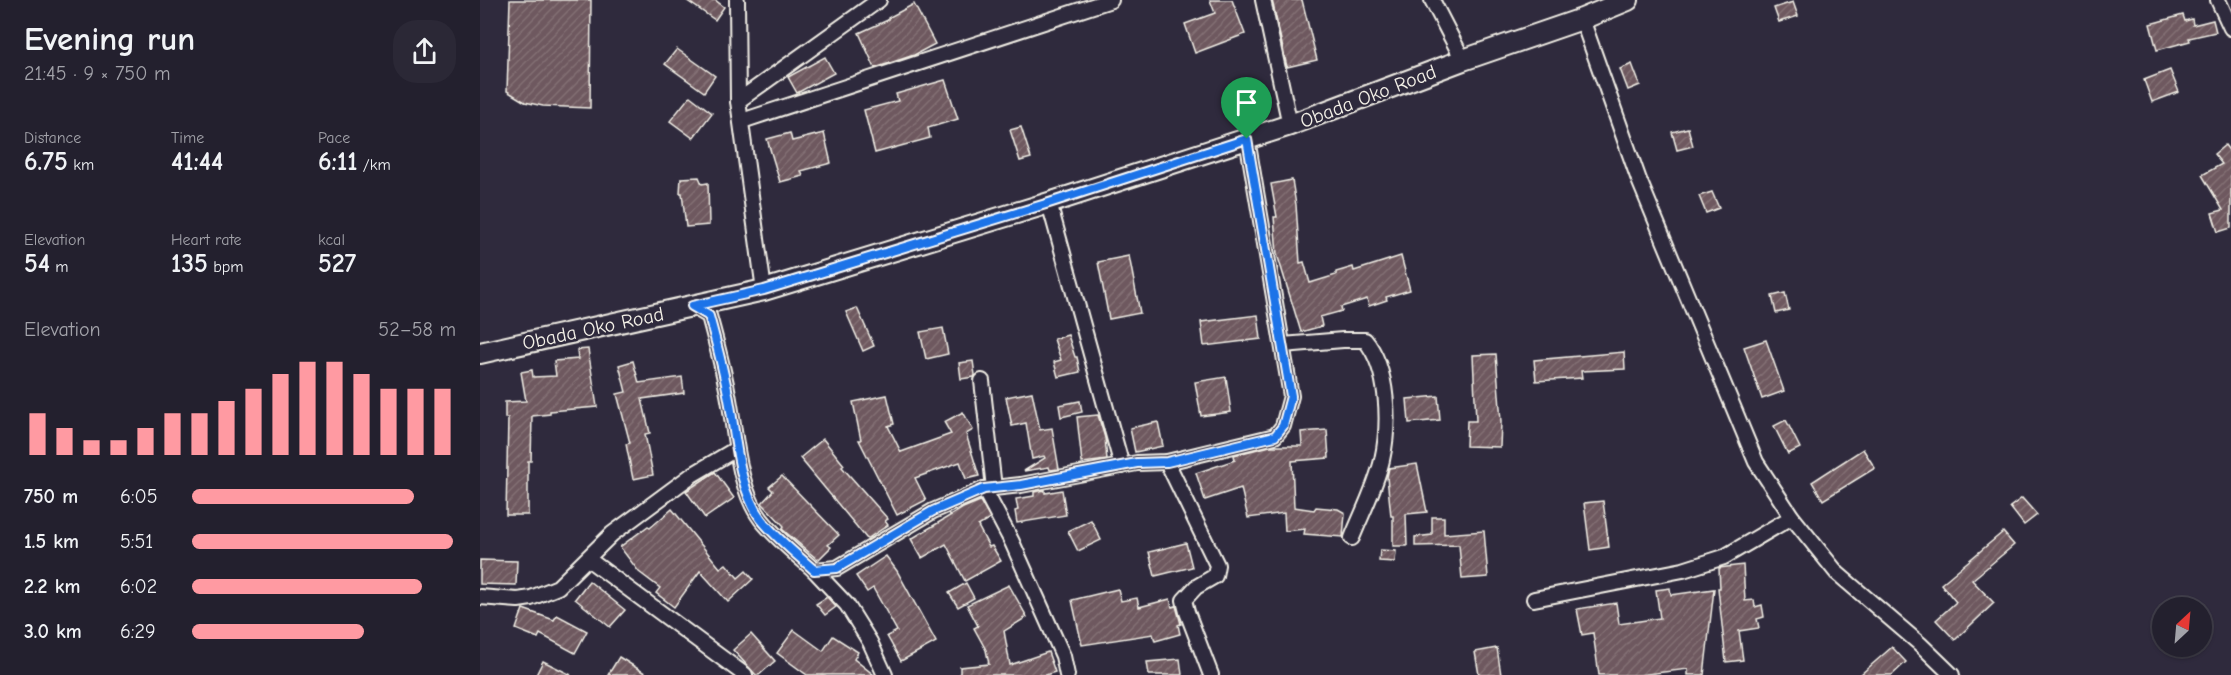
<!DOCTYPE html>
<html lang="en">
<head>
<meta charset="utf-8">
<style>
	body { margin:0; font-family:"Comic Neue",sans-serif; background:#2b2836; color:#f1f3f6; height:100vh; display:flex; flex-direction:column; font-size:22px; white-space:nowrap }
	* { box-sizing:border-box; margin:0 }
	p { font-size:20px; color:#a3a3aa }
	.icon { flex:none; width:33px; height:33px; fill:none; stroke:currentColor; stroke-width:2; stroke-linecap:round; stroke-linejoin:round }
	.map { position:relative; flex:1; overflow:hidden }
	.drawer { display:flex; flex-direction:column; background:#23202e; width:480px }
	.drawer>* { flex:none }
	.needle { width:39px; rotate:26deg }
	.tools { position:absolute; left:1672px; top:597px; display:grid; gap:12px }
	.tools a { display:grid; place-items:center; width:60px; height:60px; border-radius:50%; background:#23202e; box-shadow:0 2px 4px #0004,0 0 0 2px #403e4a; font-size:30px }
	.pin { position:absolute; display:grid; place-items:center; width:51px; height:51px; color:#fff; margin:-62px -26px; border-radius:50% 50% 50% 0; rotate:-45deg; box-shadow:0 0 6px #0007 }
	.pin .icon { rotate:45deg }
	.round { display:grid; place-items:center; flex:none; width:63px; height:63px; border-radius:24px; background:#2b2836 }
	.head { display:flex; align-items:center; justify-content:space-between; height:102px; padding:0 24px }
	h1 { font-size:33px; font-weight:700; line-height:45px }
	.stats { display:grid; grid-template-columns:repeat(3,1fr); gap:9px; height:102px; padding:6px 24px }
	.stats div { display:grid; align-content:center }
	.stats b { font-size:26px; font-weight:700 }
	.stats small { font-size:16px; font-weight:400 }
	.stats p { font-size:16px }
	.chart { height:168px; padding:12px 24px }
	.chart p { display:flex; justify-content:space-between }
	.chart svg { width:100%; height:108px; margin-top:6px; stroke:#ff9aa2; stroke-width:6 }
	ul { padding:0 24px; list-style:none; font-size:20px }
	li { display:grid; grid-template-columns:96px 72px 1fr; align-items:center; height:45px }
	li i { height:15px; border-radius:8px; background:#ff9aa2 }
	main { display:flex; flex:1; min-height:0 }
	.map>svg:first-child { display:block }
	.building { fill:url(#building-hatch); stroke:#f4f1e8; stroke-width:1.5 }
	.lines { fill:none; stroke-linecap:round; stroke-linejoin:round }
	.minor-casing { stroke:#f4f1e8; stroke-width:18 }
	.secondary-casing { stroke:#f4f1e8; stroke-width:24 }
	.minor { stroke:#2f2a3d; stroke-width:14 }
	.secondary { stroke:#2f2a3d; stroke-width:20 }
	.route-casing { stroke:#fff; stroke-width:12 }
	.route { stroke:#1a73e8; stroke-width:8 }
	.labels { text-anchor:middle; stroke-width:4.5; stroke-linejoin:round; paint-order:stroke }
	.street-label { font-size:20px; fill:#f4f1e8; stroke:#2f2a3d }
</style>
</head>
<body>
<main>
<section class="drawer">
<div class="head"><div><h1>Evening run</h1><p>21:45 · 9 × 750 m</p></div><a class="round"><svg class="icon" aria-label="share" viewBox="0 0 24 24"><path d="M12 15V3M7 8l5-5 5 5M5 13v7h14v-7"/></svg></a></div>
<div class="stats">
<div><p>Distance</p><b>6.75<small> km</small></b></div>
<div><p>Time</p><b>41:44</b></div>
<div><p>Pace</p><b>6:11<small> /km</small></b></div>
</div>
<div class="stats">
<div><p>Elevation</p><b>54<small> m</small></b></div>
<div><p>Heart rate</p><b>135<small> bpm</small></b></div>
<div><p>kcal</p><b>527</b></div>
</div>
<div class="chart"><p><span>Elevation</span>52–58 m</p>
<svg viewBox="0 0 160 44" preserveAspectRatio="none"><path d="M5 44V27M15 44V33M25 44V38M35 44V38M45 44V33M55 44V27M65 44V27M75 44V22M85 44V17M95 44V11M105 44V6M115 44V6M125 44V11M135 44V17M145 44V17M155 44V17"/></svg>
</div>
<ul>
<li><b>750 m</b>6:05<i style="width:84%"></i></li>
<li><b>1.5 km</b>5:51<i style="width:99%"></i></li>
<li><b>2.2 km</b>6:02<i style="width:87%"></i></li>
<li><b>3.0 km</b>6:29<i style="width:65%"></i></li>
</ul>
</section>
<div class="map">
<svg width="1751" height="675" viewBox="0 0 1751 675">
	<defs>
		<pattern id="building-hatch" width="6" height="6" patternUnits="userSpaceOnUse" patternTransform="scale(1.5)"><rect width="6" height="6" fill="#6e585e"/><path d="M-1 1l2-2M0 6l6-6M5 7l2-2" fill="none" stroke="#837075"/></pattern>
	</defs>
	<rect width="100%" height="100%" fill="#2f2a3d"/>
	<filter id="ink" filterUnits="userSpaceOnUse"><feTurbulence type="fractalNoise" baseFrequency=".0167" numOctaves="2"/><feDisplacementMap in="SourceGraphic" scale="12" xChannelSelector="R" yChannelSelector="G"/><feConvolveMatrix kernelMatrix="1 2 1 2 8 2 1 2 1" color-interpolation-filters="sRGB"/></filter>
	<g filter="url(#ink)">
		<g class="building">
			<path d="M30 0H111L110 108 63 106 45 102 27 91Z"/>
			<path d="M206 0H235L244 7 235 20Z"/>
			<path d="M730 0H752L765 34 715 53 705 24 735 13Z"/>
			<path d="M792 0H822L837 60 807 67Z"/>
			<path d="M1313 2 1318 16 1299 22 1294 8Z"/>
			<path d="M434 4 455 44 434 55 395 68 379 33 408 20V18Z"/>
			<path d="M1703 15 1705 21 1712 19 1713 25 1733 20 1736 32 1709 38 1710 41 1677 50 1670 24Z"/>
			<path d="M197 49 235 76 224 92 185 64Z"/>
			<path d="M345 57 354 73 317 93 308 77Z"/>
			<path d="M1152 64 1160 85 1148 90 1140 69Z"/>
			<path d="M1690 70 1699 92 1672 102 1664 80Z"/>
			<path d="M465 80 478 119 448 128 450 138 395 153 384 110 418 101 416 94Z"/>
			<path d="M210 96 232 113 213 138 190 121Z"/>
			<path d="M541 127 551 158 540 161 530 130Z"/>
			<path d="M1208 128 1213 146 1197 150 1192 132Z"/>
			<path d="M310 133 312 141 344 133 351 163 321 171 323 176 300 182 287 139Z"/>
			<path d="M1745 145 1751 153V228L1738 232 1732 213 1743 210 1722 175 1742 164 1734 154Z"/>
			<path d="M219 177 222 184 228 183 229 225 206 227 202 193H200L201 178Z"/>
			<path d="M812 180 816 205 820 263 824 262 830 283 856 275V272L873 267 874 271 921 256 930 290 906 297 907 300 889 306 887 299 861 307 862 311 840 317 842 326 821 332 797 254 794 217H797L791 184Z"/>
			<path d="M1232 192 1239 208 1226 213 1219 196Z"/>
			<path d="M649 256 660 313 629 319 618 262Z"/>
			<path d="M1305 293 1309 310 1296 313 1292 296Z"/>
			<path d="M377 308 394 346 383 351 366 312Z"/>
			<path d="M778 315 781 339 724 346 721 322Z"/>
			<path d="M463 328 468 354 446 359 440 332Z"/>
			<path d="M588 335 595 357H597L600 372 578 377 574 362 581 360 574 339Z"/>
			<path d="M1286 340 1304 391 1282 399 1264 347Z"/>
			<path d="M108 349 117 407 70 411V414L52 416 51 461H48V515H26L28 418H25V402L46 401 41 372 52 370 53 377 76 376 74 361 98 359 97 350Z"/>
			<path d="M1144 352 1145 369 1101 371 1102 378 1056 381 1054 360Z"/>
			<path d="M1016 354 1021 422 1020 447 986 446 987 421H996L993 355Z"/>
			<path d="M153 361 159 383 202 377 204 393 162 399 170 433 165 434 173 475 153 479 146 444 150 443 137 394 146 392 139 365Z"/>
			<path d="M493 361 495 375 494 377 481 379 479 363Z"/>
			<path d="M746 377 751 412 721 416 715 382Z"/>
			<path d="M552 392 560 430 572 428 579 469 570 470 569 467 544 471 565 458 564 456 552 459 546 423 532 426 526 397Z"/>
			<path d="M407 395 414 424 408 426 421 452 471 434 464 422 483 412 493 430 486 434 499 476 486 479 480 462 435 478 446 500 417 515 379 440H381L373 402Z"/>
			<path d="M958 396 960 420 929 423 927 399Z"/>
			<path d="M600 401 602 412 581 417 579 405Z"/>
			<path d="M618 415 625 438 627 460 602 463 597 417Z"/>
			<path d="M1306 420 1320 448 1308 454 1294 426Z"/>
			<path d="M678 422 683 446 655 452 650 428Z"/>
			<path d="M847 430 849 458 812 461 814 507 834 510 836 507 858 509 865 513 863 537 824 534 825 529 805 531 804 513 768 518 761 488 725 500 716 473 755 460 754 455 790 446H822L821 432Z"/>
			<path d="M343 439 364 465 362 467 408 519 405 521 408 525 387 539 320 458Z"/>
			<path d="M1383 449 1395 468 1343 500 1332 482Z"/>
			<path d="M937 464 947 512 926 514 927 546H913V516H911L907 477 909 468Z"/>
			<path d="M235 472 254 498 225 518 206 491Z"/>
			<path d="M302 476 359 535 348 545 351 547 338 560 302 529 304 526 282 503 293 491 289 487Z"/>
			<path d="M565 490V493L582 490 586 515 537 523 535 511 538 510 536 499 554 496V492Z"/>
			<path d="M1542 498 1557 515 1544 525 1530 507Z"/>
			<path d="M500 501 510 519 498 526 509 547 512 546 521 561 485 581 466 544 442 558 431 539 483 508Z"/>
			<path d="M1123 501 1129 547 1110 550 1104 503Z"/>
			<path d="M192 509 240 568 246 564 258 578 266 571 273 579 248 602 220 571 194 607 176 593 180 588 159 572 140 547 168 526 170 528Z"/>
			<path d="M952 517H964V534L1004 531 1008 577 982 579 979 545 935 546V537L952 535Z"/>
			<path d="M611 520 621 540 598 551 588 531Z"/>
			<path d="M1523 532 1534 545 1492 580 1514 603 1475 640 1456 620 1476 602 1461 584Z"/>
			<path d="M706 543 712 567 675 576 669 552Z"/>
			<path d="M900 550 916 551 915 562 899 561Z"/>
			<path d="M406 556 417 571 456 642 421 661 407 636 417 631 393 588 387 592 376 576Z"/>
			<path d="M0 560 37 561 36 585 0 584Z"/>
			<path d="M1263 565 1265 601 1274 600 1275 607 1282 605 1284 617 1277 619 1279 628 1259 631 1263 660 1246 662 1238 588H1240L1239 568Z"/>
			<path d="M109 581 145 610 130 627 95 599Z"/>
			<path d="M486 583 494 598 478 607 469 593Z"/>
			<path d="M529 585 547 617 524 631 530 665 568 652 575 672 566 675H480V667L509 664 506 650 494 628 498 626 487 605Z"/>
			<path d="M1190 588 1191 595 1234 589 1224 675H1208V669L1159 675H1119L1113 633 1102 635 1097 609 1136 603 1139 624 1180 618 1176 590Z"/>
			<path d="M638 589 641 601 657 598 659 607 690 599 692 607 696 606 701 624 698 625 700 634 675 641 673 634 602 645 592 600Z"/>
			<path d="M347 597 356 607 345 615 336 604Z"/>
			<path d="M43 609 74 620 77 615 107 631 95 653 60 634 58 638 36 629Z"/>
			<path d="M314 630 343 651 353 636 378 652 374 659 394 675H327L297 653Z"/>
			<path d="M271 634 295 661 279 675H276L253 650Z"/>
			<path d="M1412 647 1426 662 1412 675H1380Z"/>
			<path d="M1017 648 1021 675H999L995 652Z"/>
			<path d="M139 657 168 675H128Z"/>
			<path d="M700 659 702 675H669L667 662Z"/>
			<path d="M63 661 91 675H56Z"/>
		</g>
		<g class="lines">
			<defs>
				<g id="minor">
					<path d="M257 0 258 101"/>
					<path d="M783 0 810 125"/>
					<path d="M952 0 983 60"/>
					<path d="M1738 0 1751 28"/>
					<path d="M1102 19 1159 180 1276 462 1312 517 1357 573 1440 644 1472 675"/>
					<path d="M262 121 631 0"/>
					<path d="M569 203 642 466"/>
					<path d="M284 290 258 101 399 0"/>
					<path d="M212 306 229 316C237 345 245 375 250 405 256 439 259 490 281 519 296 538 316 554 334 570L357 568 453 511 504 489 541 485 657 463 687 462 795 436 803 426 811 396 767 139"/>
					<path d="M803 345 863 340H885C909 369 910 424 902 460 896 486 882 513 872 538"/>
					<path d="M502 381 514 488"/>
					<path d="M687 462 737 565 735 576 716 587 704 600 707 612 731 675"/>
					<path d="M504 489 532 542 583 656 587 675"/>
					<path d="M108 559 265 675"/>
					<path d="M334 570 367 605 390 642 405 675"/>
					<path d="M0 597 38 600 51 598 78 587 132 534 212 475 256 449"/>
					<path d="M1054 599 1203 570 1244 557 1312 517"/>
				</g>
				<path id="secondary" d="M0 353 284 290 569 203 810 125 983 60 1102 19 1148 0"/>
			</defs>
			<use href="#minor" class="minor-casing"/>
			<use href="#secondary" class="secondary-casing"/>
			<use href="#minor" class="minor"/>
			<use href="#secondary" class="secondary"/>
		</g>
	</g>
	<g class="lines" filter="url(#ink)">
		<defs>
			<path id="route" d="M767 139 811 396 803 426 795 436 687 462 657 463 541 485 504 489 453 511 357 568 334 570C316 554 296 538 281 519 259 490 256 439 250 405 245 375 237 345 229 316L212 306 284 290 569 203Z"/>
		</defs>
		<use href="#route" class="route-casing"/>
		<use href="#route" class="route"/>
	</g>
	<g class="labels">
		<g class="street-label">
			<text transform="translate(888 96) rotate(-21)" y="7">Obada Oko Road</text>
			<text transform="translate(113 328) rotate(-12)" y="7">Obada Oko Road</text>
		</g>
	</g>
</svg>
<div class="tools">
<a><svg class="needle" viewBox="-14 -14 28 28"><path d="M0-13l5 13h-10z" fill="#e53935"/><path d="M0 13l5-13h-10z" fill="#a3a3aa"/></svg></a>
</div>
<div class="pin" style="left:767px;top:139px;background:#1e9e55"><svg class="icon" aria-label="arrive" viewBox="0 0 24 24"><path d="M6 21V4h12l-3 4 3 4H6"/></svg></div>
</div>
</main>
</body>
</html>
